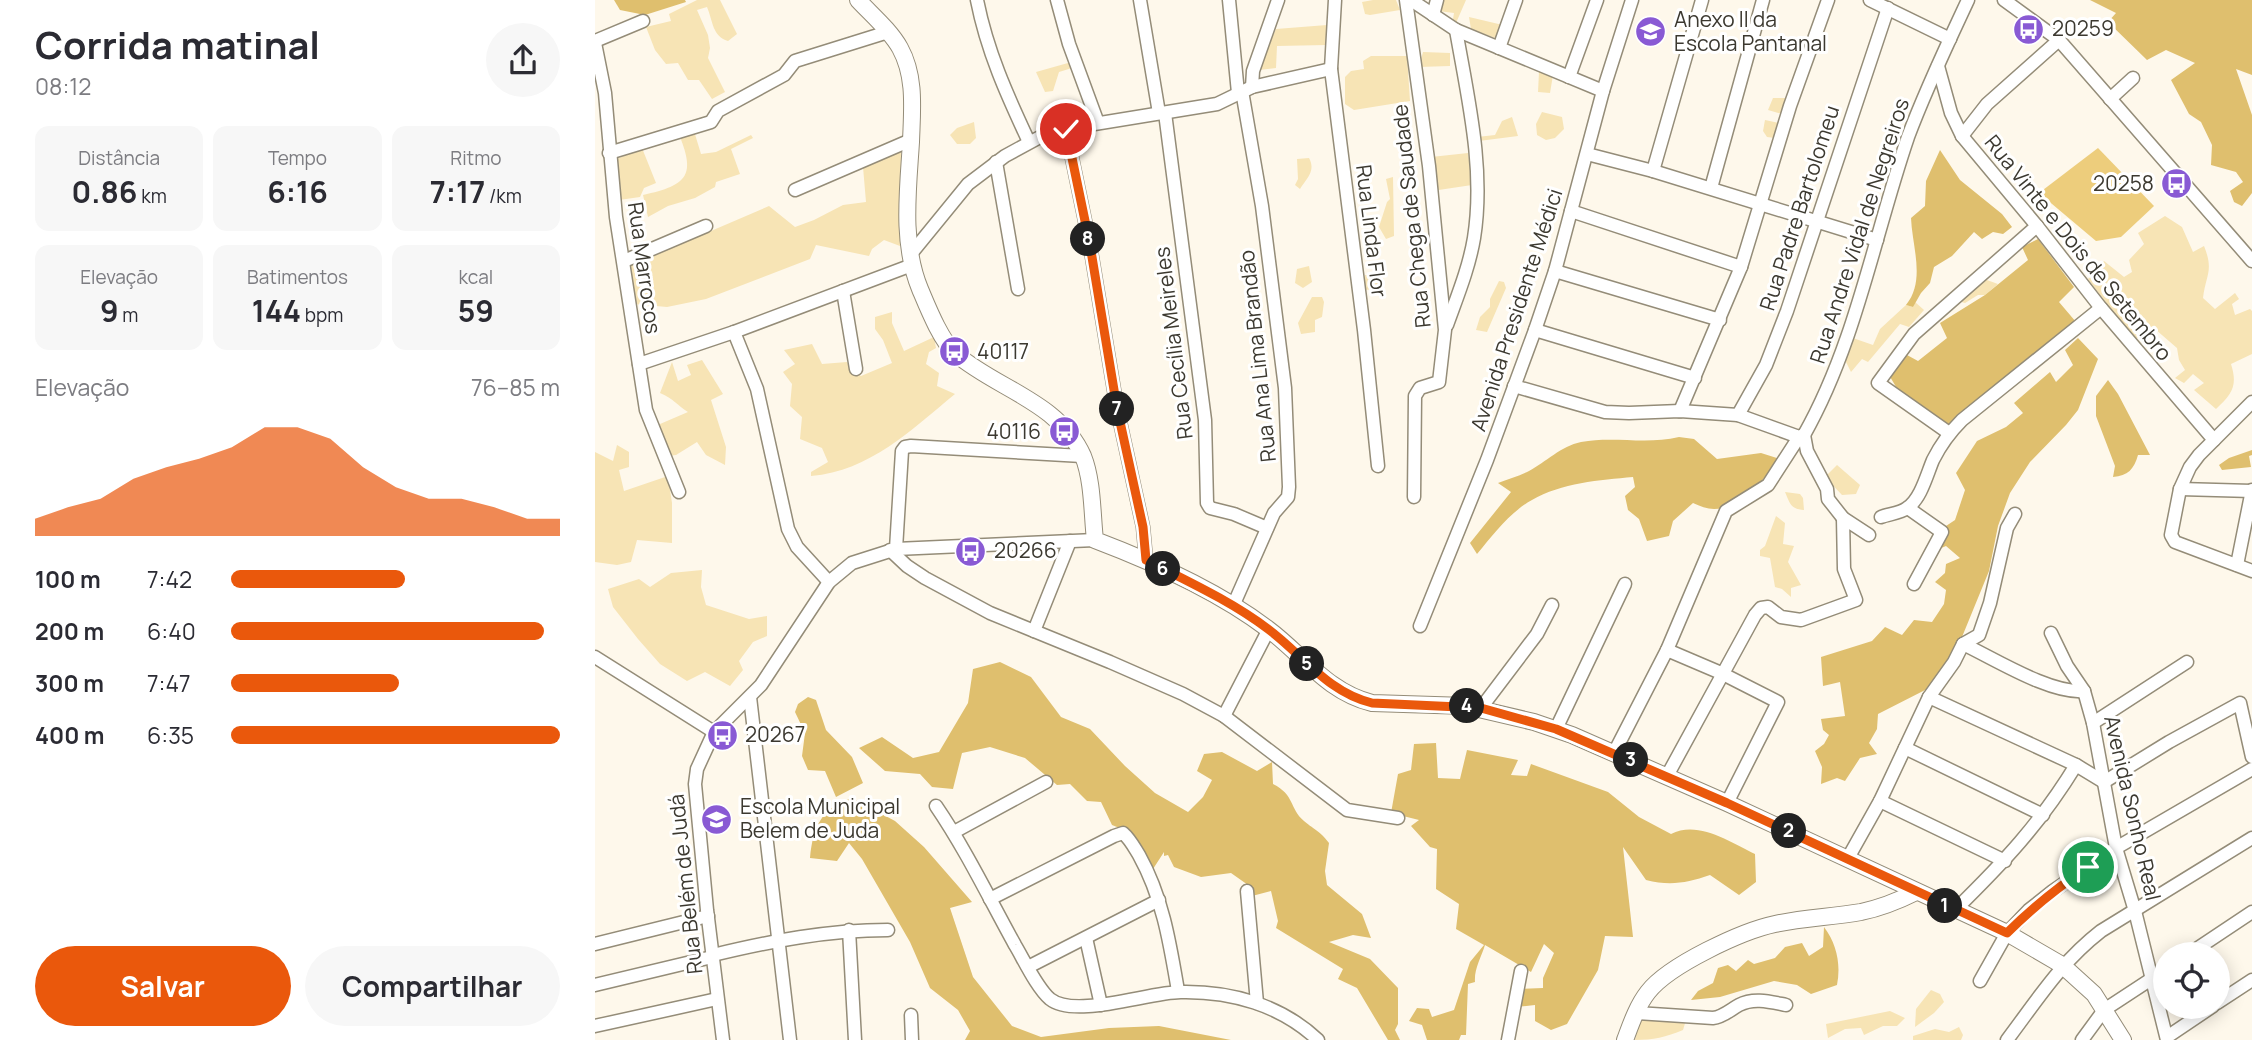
<!DOCTYPE html>
<html lang="pt">
<head>
<meta charset="utf-8">
<style>
	body { margin:0; font-family:Manrope,sans-serif; background:#f7f7f7; color:#2b2b33; height:100vh; display:flex; flex-direction:column; font-size:26px; white-space:nowrap }
	* { box-sizing:border-box; margin:0 }
	p { font-size:23px; color:#7c7c81 }
	.icon { flex:none; width:38px; height:38px; fill:none; stroke:currentColor; stroke-width:2; stroke-linecap:round; stroke-linejoin:round }
	.map { position:relative; flex:1; overflow:hidden }
	.drawer { display:flex; flex-direction:column; background:#fff; width:595px }
	.drawer>* { flex:none }
	.buttons { position:absolute; left:1558px; top:942px; display:grid; gap:14px }
	.buttons a { display:grid; place-items:center; width:77px; height:77px; border-radius:50%; background:#fff; box-shadow:0 4px 18px #0003; font-size:35px }
	.pin { position:absolute; display:grid; place-items:center; width:60px; height:60px; color:#fff; margin:-30px; border:4px solid #fff; border-radius:50%; box-shadow:0 2px 7px #0007 }
	.km { position:absolute; width:35px; height:35px; margin:-18px; border-radius:50%; background:#222; color:#fff; font-size:19px; line-height:35px; text-align:center }
	.round { display:grid; place-items:center; flex:none; width:74px; height:74px; border-radius:37px; background:#f7f7f7 }
	.headline { display:flex; align-items:center; justify-content:space-between; height:119px; padding:0 35px }
	h1 { font-size:38px; font-weight:700; line-height:52px }
	.metrics { display:grid; grid-template-columns:repeat(3,1fr); gap:10px; height:119px; padding:7px 35px }
	.metrics div { display:grid; align-content:center; border-radius:14px; background:#f7f7f7; text-align:center }
	.metrics b { font-size:30px; font-weight:700 }
	.metrics small { font-size:19px; font-weight:400 }
	.metrics p { font-size:19px }
	.chart { height:196px; padding:14px 35px }
	.chart p { display:flex; justify-content:space-between }
	.chart svg { width:100%; height:126px; margin-top:7px; fill:#ea580c; opacity:.7 }
	.button { display:flex; gap:14px; margin-top:auto; padding:14px 35px }
	.button a { flex:1; height:80px; border-radius:42px; background:#ea580c; color:#fff; font-size:28px; font-weight:700; line-height:80px; text-align:center }
	.button a+a { background:#f7f7f7; color:#2b2b33 }
	ul { padding:0 35px; list-style:none; font-size:23px }
	li { display:grid; grid-template-columns:112px 84px 1fr; align-items:center; height:52px }
	li i { height:18px; border-radius:9px; background:#ea580c }
	main { display:flex; flex:1; min-height:0 }
	.map>svg:first-child { display:block }
	.green { fill:#f7e4b5 }
	.forest { fill:#dfbf6e }
	.water { fill:#edcd7c }
	.lines { fill:none; stroke-linecap:round; stroke-linejoin:round }
	.minor-casing { stroke:#948c78; stroke-width:15 }
	.major-casing { stroke:#948c78; stroke-width:18 }
	.minor { stroke:#fff; stroke-width:12 }
	.major { stroke:#fff; stroke-width:16 }
	.route-casing { stroke:#fff; stroke-width:14 }
	.route { stroke:#ea580c; stroke-width:9 }
	.labels { text-anchor:middle; stroke-width:6; stroke-linejoin:round; paint-order:stroke }
	.poi-label { font-size:21px; fill:#3c3930; stroke:#fff; text-anchor:start }
	.street-label { font-size:21px; fill:#3c3930; stroke:#fff }
</style>
</head>
<body>
<main>
<section class="drawer">
<div class="headline"><div><h1>Corrida matinal</h1><p>08:12</p></div><a class="round"><svg class="icon" aria-label="share" viewBox="0 0 24 24"><path d="M12 15V3M7 8l5-5 5 5M5 13v7h14v-7"/></svg></a></div>
<div class="metrics">
<div><p>Distância</p><b>0.86<small> km</small></b></div>
<div><p>Tempo</p><b>6:16</b></div>
<div><p>Ritmo</p><b>7:17<small> /km</small></b></div>
</div>
<div class="metrics">
<div><p>Elevação</p><b>9<small> m</small></b></div>
<div><p>Batimentos</p><b>144<small> bpm</small></b></div>
<div><p>kcal</p><b>59</b></div>
</div>
<div class="chart"><p><span>Elevação</span>76–85 m</p>
<svg viewBox="0 0 160 44" preserveAspectRatio="none"><path d="M0 44V38L10 34L20 31L30 24L40 20L50 17L60 13L70 6L80 6L90 10L100 20L110 27L120 31L130 31L140 34L150 38L160 38V44z"/></svg>
</div>
<ul>
<li><b>100 m</b>7:42<i style="width:53%"></i></li>
<li><b>200 m</b>6:40<i style="width:95%"></i></li>
<li><b>300 m</b>7:47<i style="width:51%"></i></li>
<li><b>400 m</b>6:35<i style="width:100%"></i></li>
</ul>
<div class="button"><a>Salvar</a><a>Compartilhar</a></div>
</section>
<div class="map">
<svg width="1657" height="1040" viewBox="0 0 1657 1040">
	<rect width="100%" height="100%" fill="#fef8eb"/>
	<g class="green">
		<path d="M102 0H125L142 34 133 41C117 36 118 21 112 7L102 10 113 35 115 48 113 58 130 92 117 99 104 80H93L83 63 71 64 60 50 51 27 76 21 74 14Z"/>
		<path d="M778 0H801L805 10 775 15 770 14 767 2Z"/>
		<path d="M847 0H871L861 23 858 19 859 13 843 11Z"/>
		<path d="M874 17 912 26 903 39 876 29Z"/>
		<path d="M732 25V45L682 46 681 68 664 70 667 44 676 40 681 29Z"/>
		<path d="M828 52 855 53V66L824 67Z"/>
		<path d="M776 56H812L815 101 759 110 750 104V77L756 71 769 69 768 61Z"/>
		<path d="M480 61 477 68 464 72 458 91 450 92 441 72Z"/>
		<path d="M944 72 958 75 955 93 943 92Z"/>
		<path d="M1178 98H1192L1187 114 1173 110Z"/>
		<path d="M947 112 967 117 969 129 960 138 951 140 942 135 941 124Z"/>
		<path d="M917 117 923 136 884 141 882 137 900 135 907 121Z"/>
		<path d="M1170 120 1184 123 1180 138 1172 137 1168 131Z"/>
		<path d="M379 122 381 138 375 144H362L355 135 362 128Z"/>
		<path d="M99 131 106 154 121 152 156 135 158 138 136 149 145 174 121 182 120 187 100 198 73 206 53 217 48 195C94 185 101 175 83 132Z"/>
		<path d="M47 148 61 183 49 188 45 197 24 200 20 173 22 159Z"/>
		<path d="M306 152 305 246 289 240 277 249 274 256 221 245 215 259 111 299 72 307 39 304 30 260 116 231 174 206 200 227 219 220 248 205 271 202 268 167Z"/>
		<path d="M873 153 877 185 837 191 836 157Z"/>
		<path d="M714 158C721 171 712 178 705 189L700 185 703 179 702 159Z"/>
		<path d="M798 177 799 236 791 239 784 227 792 202 795 199 791 179Z"/>
		<path d="M1570 216 1587 227 1598 252 1609 246C1619 271 1611 274 1608 298L1620 309 1640 293 1644 299 1637 304 1640 315 1655 309 1657 311V354L1636 364C1643 386 1637 394 1621 409L1599 390 1609 383 1598 374 1589 383 1580 378 1590 370 1584 360 1582 348 1560 329 1539 340 1493 279 1509 261 1529 277 1537 272 1534 260 1549 244 1543 233Z"/>
		<path d="M714 266 717 282 708 288 700 283 702 269Z"/>
		<path d="M770 275H788L789 288 769 290Z"/>
		<path d="M1389 279 1403 284 1390 295H1383L1370 303 1363 301Z"/>
		<path d="M904 281 909 282 911 288 892 332 881 330 885 317 895 307V299Z"/>
		<path d="M717 297H727L729 302 727 317 720 320V332L706 334 703 323Z"/>
		<path d="M1320 302 1329 310 1314 327 1305 324 1273 362 1267 359 1256 372 1248 356 1255 337 1278 345 1285 329 1311 305 1318 307Z"/>
		<path d="M297 312V323L309 351 339 337 341 348 334 352 331 364 344 373 342 386 360 394C316 430 275 471 216 476V472L233 462 227 448 205 439 207 417 195 406 197 384 188 372 200 364 189 350 217 344 227 364 252 362 256 370 266 376 297 363 288 340 280 329V317Z"/>
		<path d="M107 360 128 394 116 400 131 447 130 465 111 455 102 442 81 455 65 457V424L93 412C82 405 79 399 65 393L77 362 83 381 96 375 92 365Z"/>
		<path d="M22 445 34 452V467L24 470 29 491 73 476 77 503V543L42 540 36 562 22 565 0 562V452L18 461Z"/>
		<path d="M1242 465 1265 485 1261 494 1247 495 1230 477Z"/>
		<path d="M1190 492 1205 494 1208 498 1209 510C1195 509 1195 503 1190 492Z"/>
		<path d="M1181 516 1190 523 1188 544 1199 546 1193 562 1206 585 1196 588V597L1187 589 1180 587 1175 558 1165 556V550L1170 546Z"/>
		<path d="M107 570 106 587 111 605 154 619 172 616V636L158 642 144 661 148 670 135 686 110 672 92 681 65 664 43 639 18 607 13 589 44 579 55 587 76 573Z"/>
		<path d="M1336 990 1345 994 1349 1002 1339 1013 1320 1027 1321 1009Z"/>
		<path d="M1295 1011 1310 1018 1302 1026H1288L1269 1035 1266 1028 1250 1029 1233 1038 1231 1024Z"/>
		<path d="M1045 1016 1091 1020 1088 1030C1071 1037 1058 1040 1040 1040Z"/>
		<path d="M1364 1027 1368 1035 1366 1040H1318V1036L1340 1029 1354 1032Z"/>
	</g>
	<g class="forest">
		<path d="M19 0H90L91 2 50 15 25 10Z"/>
		<path d="M1495 0H1657V75L1641 69 1657 115V193L1647 206 1639 202 1635 191 1648 182 1641 172 1616 165 1617 145 1606 122 1594 114 1576 80 1600 63 1571 50 1552 60 1513 22 1521 13Z"/>
		<path d="M1345 150 1365 180 1407 214 1417 227 1408 234 1398 232 1387 239 1379 232 1357 256 1339 267 1335 283 1326 293 1318 307 1311 305C1331 281 1317 246 1316 218L1330 206 1331 181Z"/>
		<path d="M1443 239 1479 287 1464 302 1481 322 1464 333 1436 360 1381 400 1354 430 1307 397 1294 375 1304 358 1312 355 1323 361 1352 338 1345 323 1390 295 1433 260 1427 247Z"/>
		<path d="M1483 338 1503 359 1483 410 1471 425 1435 462 1415 493 1403 526 1394 571 1358 659 1336 687 1283 714 1282 729 1274 743 1282 754 1265 758 1250 781 1242 778 1226 784 1227 767 1220 751 1229 744 1234 735 1228 730 1226 719 1250 716 1245 682 1228 686 1226 657 1277 641 1290 627 1307 635 1319 620 1337 622 1349 604 1351 590 1340 582 1350 573 1351 564 1365 558 1351 546 1344 549 1351 526 1360 520 1370 490 1361 473 1382 441 1411 427 1428 413 1419 403 1455 372 1461 382 1478 365 1470 350Z"/>
		<path d="M1513 380 1523 394 1555 455H1543C1539 469 1533 476 1518 477L1520 466 1501 416V396Z"/>
		<path d="M1084 437 1099 439 1122 459 1166 453 1185 459C1170 478 1145 509 1119 509 1112 509 1105 506 1098 503L1078 521 1074 536 1052 541 1044 519 1033 510 1030 496 1040 487 1038 477C1005 480 966 483 937 500 915 512 898 535 882 554L875 543 916 492 903 483C913 479 924 476 934 471 951 462 966 446 986 442 1019 436 1051 445 1084 437Z"/>
		<path d="M1657 450V455L1654 456 1656 467 1627 470 1624 465 1634 458Z"/>
		<path d="M405 662 436 677 466 717 495 729 530 766 560 793 593 812 608 797 617 780 602 771 609 754 627 752 662 771 677 762 678 784C700 795 694 808 709 821 721 831 724 830 734 843L730 871 732 885 767 914 776 938 758 935 734 942 775 959 803 988V1024L800 1030 805 1040H793L762 988 743 979 748 969 681 928 683 921 676 891 657 896 653 885 636 873 606 877 579 867 573 855 569 856V852L558 869 532 831 517 825 506 802 492 801 475 784 462 785 430 758 395 747 367 753 358 789 337 787 325 774 290 771 264 748 287 737 318 758 344 752 373 703 378 669Z"/>
		<path d="M213 697 221 700 231 730 257 757 268 783 241 797 230 771 213 770 207 756 210 733 200 712 203 704Z"/>
		<path d="M841 743 843 778 865 779 872 750 923 760 916 775 932 776 936 764 1013 792 1044 817 1076 834C1103 820 1135 842 1160 854L1161 882 1144 895 1115 875C1092 883 1075 886 1051 880L1028 847 1038 937 1010 936 1003 970 972 1024 956 1030 940 1021V1005L921 1007 926 989 948 988V978L959 953 949 944 936 972 890 945C886 958 879 969 880 982L873 984 871 1035H866L864 1040H832L827 1025 814 1021 822 1008 834 1009 837 1017 859 1010 875 962 889 945 861 929 864 904 841 889 842 849 835 847 816 826 824 820 796 813 803 774 816 770 819 744Z"/>
		<path d="M257 798 300 821 329 847 377 902 355 908 378 977 417 1026 446 1037 514 1028 564 1026 636 1040H370L375 1031 363 1010 335 988 315 942 267 859 254 843 242 861 215 858C218 827 226 808 257 798Z"/>
		<path d="M1229 927C1242 944 1246 965 1242 985L1216 994 1202 985 1179 981 1125 997 1096 1000 1103 991 1118 983 1123 968 1133 965 1141 971 1153 960 1159 964 1180 958 1190 947 1207 943 1214 956 1228 947Z"/>
	</g>
	<path class="water" d="M1503 148 1559 206 1526 237 1501 241 1444 193Z"/>
	<g class="lines">
		<defs>
			<g id="minor">
				<path d="M382 0C392 51 412 95 434 142"/>
				<path d="M462 0 474 44 503 123"/>
				<path d="M545 0 564 113"/>
				<path d="M634 0 643 93"/>
				<path d="M740 0 736 69 769 330 783 466"/>
				<path d="M811 0 834 166 850 330 844 382 825 388 820 396 819 497"/>
				<path d="M816 0 861 30 1008 91"/>
				<path d="M1275 0 1355 39"/>
				<path d="M1409 0 1464 40 1657 261"/>
				<path d="M838 15 842 0"/>
				<path d="M0 41 48 21"/>
				<path d="M0 43 10 93 21 217 51 410 84 492"/>
				<path d="M904 48 921 0"/>
				<path d="M1343 66 1356 113 1367 136 1442 226 1506 308 1619 440"/>
				<path d="M974 77 1002 0"/>
				<path d="M657 87 658 71 683 0"/>
				<path d="M1515 99 1538 78"/>
				<path d="M570 113 610 420 612 503 615 508 639 514 672 528"/>
				<path d="M471 129 495 245 522 408 548 527 551 560"/>
				<path d="M1367 136 1392 104 1464 40"/>
				<path d="M14 153 116 122 123 111 189 75 200 61 293 32"/>
				<path d="M992 154 1058 171 1282 240"/>
				<path d="M401 162 423 289"/>
				<path d="M1058 171 1107 0"/>
				<path d="M1116 188 1168 0"/>
				<path d="M200 190 316 140"/>
				<path d="M976 211 1146 267"/>
				<path d="M315 255 373 184 410 156 445 137 487 126 622 104 657 87 736 69"/>
				<path d="M29 261 111 226"/>
				<path d="M960 271 1125 320"/>
				<path d="M248 291 261 369"/>
				<path d="M852 325C862 297 874 268 879 238 890 169 873 99 861 30"/>
				<path d="M940 330 1100 378"/>
				<path d="M139 332 162 389 193 529 202 547 234 582"/>
				<path d="M44 364 139 332 317 265"/>
				<path d="M919 386 1010 412 1034 413 1085 411 1143 415 1204 437 1208 435"/>
				<path d="M1657 402 1604 455 1595 467 1585 489 1576 535 1580 542 1657 571"/>
				<path d="M1085 411 1146 267 1195 106 1233 0"/>
				<path d="M1143 415 1171 365 1192 311 1293 8"/>
				<path d="M1354 433 1283 383 1319 334 1442 226"/>
				<path d="M1209 435C1261 343 1279 236 1313 137 1330 91 1352 45 1373 0"/>
				<path d="M1209 435 1212 451 1232 489 1233 499 1248 518 1274 535"/>
				<path d="M1585 489 1657 491"/>
				<path d="M1313 508 1347 532 1319 584"/>
				<path d="M1286 517C1294 514 1306 513 1312 508 1326 499 1332 474 1338 460 1346 444 1355 432 1367 420L1506 308"/>
				<path d="M301 549 307 451 310 447 316 446 487 456"/>
				<path d="M295 550 312 566 330 578 395 613 515 662 588 694 629 716 752 810 803 818"/>
				<path d="M1642 565 1657 490"/>
				<path d="M638 606 679 513 693 497 694 487 690 388 667 206 647 91"/>
				<path d="M825 626 892 460 940 330 960 271 1008 91 1037 0"/>
				<path d="M439 631 475 541"/>
				<path d="M1456 633 1472 666 1489 691 1498 723 1521 848 1540 911 1572 1040"/>
				<path d="M1368 644C1400 659 1455 694 1489 691"/>
				<path d="M1072 650 1126 673 1183 702 1132 803"/>
				<path d="M0 657 119 732"/>
				<path d="M155 697 195 1040"/>
				<path d="M1334 697 1481 765 1509 782 1574 742 1645 703 1657 757"/>
				<path d="M886 708 942 634 957 605"/>
				<path d="M629 716 674 629"/>
				<path d="M1498 723 1592 662"/>
				<path d="M961 729 1030 584"/>
				<path d="M1310 748 1448 815"/>
				<path d="M1019 753 1072 650 1131 511 1173 485 1204 437"/>
				<path d="M1072 776 1160 615 1166 608 1173 607 1186 617 1206 620 1261 600 1249 569 1248 518"/>
				<path d="M1285 801 1410 861"/>
				<path d="M341 806C371 850 394 898 420 945 429 960 442 988 455 999 480 1019 554 992 586 992 636 991 686 1005 723 1040"/>
				<path d="M359 832 451 782"/>
				<path d="M1253 858 1285 801 1334 697 1359 662 1368 644 1384 635 1395 603 1412 528 1420 514"/>
				<path d="M652 891 662 1003"/>
				<path d="M395 899 519 836 528 833C535 839 539 847 544 855 568 898 575 944 583 991"/>
				<path d="M1359 911C1408 863 1445 824 1481 765"/>
				<path d="M254 930 260 1040"/>
				<path d="M491 938 506 1005"/>
				<path d="M0 944 113 916"/>
				<path d="M1594 954 1657 912"/>
				<path d="M118 955C176 941 233 930 293 930"/>
				<path d="M433 967 564 900"/>
				<path d="M1385 981 1412 933 1434 910 1458 891 1521 848 1657 769"/>
				<path d="M0 985 117 957"/>
				<path d="M1622 1003 1657 980"/>
				<path d="M1042 1013 1118 1018C1128 1017 1135 1010 1144 1005 1159 997 1176 1002 1191 1005"/>
				<path d="M316 1015 317 1040"/>
				<path d="M0 1026 122 999"/>
				<path d="M1572 1037 1618 1006"/>
				<path d="M128 1040 112 910 100 784 102 769 119 732 166 685 234 582 257 563 301 549 500 540"/>
				<path d="M913 1040 926 971"/>
				<path d="M1412 1040C1443 999 1465 963 1506 931L1657 838"/>
				<path d="M1487 1040 1509 1010 1570 970"/>
			</g>
			<g id="major">
				<path d="M263 0C277 15 295 30 305 48 321 77 317 110 316 142 313 190 306 243 325 289 333 308 346 341 361 354 402 389 464 402 488 456 498 481 497 514 500 540 558 562 623 591 673 629 708 655 732 692 777 703L871 706 939 722 977 735 1132 803 1412 933 1467 965 1499 994 1528 1040"/>
				<path d="M1030 1040C1036 1024 1042 1006 1053 992 1074 965 1147 931 1180 924 1208 918 1237 917 1266 912 1285 908 1303 901 1321 892"/>
			</g>
		</defs>
		<use href="#minor" class="minor-casing"/>
		<use href="#major" class="major-casing"/>
		<use href="#minor" class="minor"/>
		<use href="#major" class="major"/>
	</g>
	<g class="lines">
		<defs>
			<path id="route" d="M471 129 495 245 522 408 548 527 551 560C592 581 636 601 673 629 708 655 732 692 777 703L886 708 961 729 1132 803 1412 933C1437 908 1463 887 1493 867"/>
		</defs>
		<use href="#route" class="route-casing"/>
		<use href="#route" class="route"/>
	</g>
	<defs>
		<symbol id="bus-disc" viewBox="-11 -11 22 22"><circle r="9.5" fill="#895ad4" stroke="#fff"/><path d="M-5-6H5V4H4V6H2V4H-2V6H-4V4H-5ZM-3.5-4V0h7V-4ZM-3.5 1.2v1.5H-2V1.2ZM2 1.2v1.5H3.5V1.2Z" fill="#fff"/></symbol>
		<symbol id="school-disc" viewBox="-11 -11 22 22"><circle r="9.5" fill="#895ad4" stroke="#fff"/><path d="M0-5L7-2L0 1L-7-2ZM-4 1L0 2.5L4 1V4Q0 6-4 4Z" fill="#fff"/></symbol>
	</defs>
	<g fill-rule="evenodd">
		<use href="#bus-disc" x="1416" y="12" width="35" height="35"/>
		<use href="#school-disc" x="1038" y="14" width="35" height="35"/>
		<use href="#bus-disc" x="1564" y="166" width="35" height="35"/>
		<use href="#bus-disc" x="342" y="334" width="35" height="35"/>
		<use href="#bus-disc" x="452" y="414" width="35" height="35"/>
		<use href="#bus-disc" x="358" y="534" width="35" height="35"/>
		<use href="#bus-disc" x="110" y="718" width="35" height="35"/>
		<use href="#school-disc" x="104" y="802" width="35" height="35"/>
	</g>
	<g class="labels">
		<g class="poi-label">
			<text x="1079" y="27">Anexo II da<tspan x="1079" dy="24">Escola Pantanal</tspan></text>
			<text x="1457" y="36">20259</text>
			<text x="1559" y="191" text-anchor="end">20258</text>
			<text x="382" y="359">40117</text>
			<text x="446" y="439" text-anchor="end">40116</text>
			<text x="399" y="558">20266</text>
			<text x="150" y="742">20267</text>
			<text x="145" y="814">Escola Municipal<tspan x="145" dy="24">Belem de Juda</tspan></text>
		</g>
		<g class="street-label">
			<text transform="translate(1205 208) rotate(-72)" y="7">Rua Padre Bartolomeu</text>
			<text transform="translate(817 216) rotate(-96)" y="7">Rua Chega de Saudade</text>
			<text transform="translate(776 231) rotate(83)" y="7">Rua Linda Flor</text>
			<text transform="translate(1265 231) rotate(-72)" y="7">Rua Andre Vidal de Negreiros</text>
			<text transform="translate(1483 248) rotate(51)" y="7">Rua Vinte e Dois de Setembro</text>
			<text transform="translate(49 268) rotate(82)" y="7">Rua Marrocos</text>
			<text transform="translate(922 310) rotate(-72)" y="7">Avenida Presidente Médici</text>
			<text transform="translate(579 343) rotate(-97)" y="7">Rua Cecília Meireles</text>
			<text transform="translate(663 356) rotate(-96)" y="7">Rua Ana Lima Brandão</text>
			<text transform="translate(1537 808) rotate(77)" y="7">Avenida Sonho Real</text>
			<text transform="translate(91 884) rotate(-96)" y="7">Rua Belém de Judá</text>
		</g>
	</g>
</svg>
<div class="buttons">
<a><svg class="icon" aria-label="locate" viewBox="0 0 24 24"><circle cx="12" cy="12" r="6"/><path d="M12 2v4M12 18v4M2 12h4M18 12h4"/></svg></a>
</div>
<div class="pin" style="left:1493px;top:867px;background:#1e9e55"><svg class="icon" aria-label="arrive" viewBox="0 0 24 24"><path d="M6 21V4h12l-3 4 3 4H6"/></svg></div>
<div class="pin" style="left:471px;top:129px;background:#d93025"><svg class="icon" aria-label="check" viewBox="0 0 24 24"><path d="M5 12l5 5 9-10"/></svg></div>
<b class="km" style="left:1350px;top:906px">1</b>
<b class="km" style="left:1194px;top:831px">2</b>
<b class="km" style="left:1036px;top:760px">3</b>
<b class="km" style="left:872px;top:706px">4</b>
<b class="km" style="left:712px;top:664px">5</b>
<b class="km" style="left:568px;top:569px">6</b>
<b class="km" style="left:522px;top:409px">7</b>
<b class="km" style="left:493px;top:239px">8</b>
</div>
</main>
</body>
</html>
